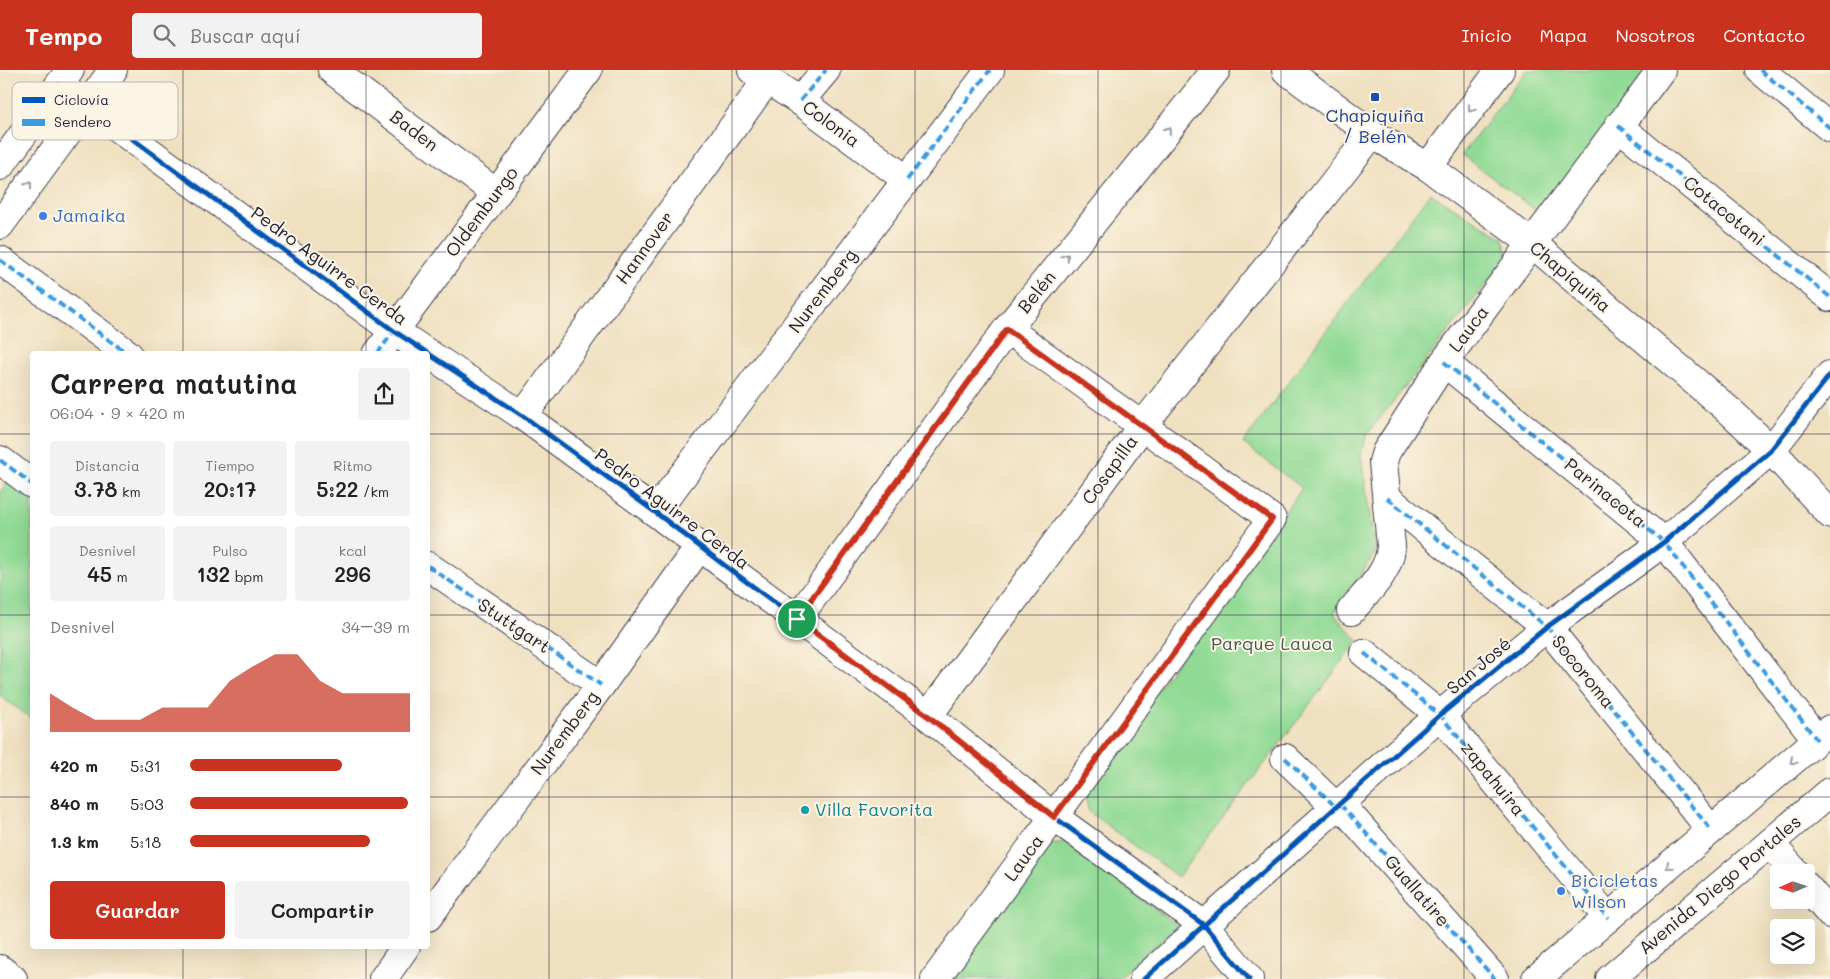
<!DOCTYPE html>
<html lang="es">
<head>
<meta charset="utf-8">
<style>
	body { margin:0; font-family:Mali,sans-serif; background:#f2f2f2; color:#222; height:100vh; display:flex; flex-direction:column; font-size:19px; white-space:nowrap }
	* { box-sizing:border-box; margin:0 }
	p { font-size:16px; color:#767676 }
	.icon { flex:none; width:28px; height:28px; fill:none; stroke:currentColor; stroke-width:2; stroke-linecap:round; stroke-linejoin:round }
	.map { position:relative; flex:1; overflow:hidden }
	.details { position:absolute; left:30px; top:281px; width:400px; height:598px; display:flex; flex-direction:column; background:#fff; border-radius:5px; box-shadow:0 5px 20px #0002 }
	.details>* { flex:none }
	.needle { width:32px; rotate:267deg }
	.tools { position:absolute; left:1770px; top:794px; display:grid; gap:10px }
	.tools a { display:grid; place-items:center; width:45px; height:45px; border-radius:5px; background:#fff; box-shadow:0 5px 20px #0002; font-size:25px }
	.pin { position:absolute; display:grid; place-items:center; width:42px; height:42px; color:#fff; margin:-21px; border:2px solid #fff; border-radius:50%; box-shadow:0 1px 5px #0007 }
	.round { display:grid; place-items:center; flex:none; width:52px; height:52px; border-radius:5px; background:#f2f2f2 }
	.head { display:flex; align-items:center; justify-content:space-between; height:85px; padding:0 20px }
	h1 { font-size:28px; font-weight:600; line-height:38px }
	.stats { display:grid; grid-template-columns:repeat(3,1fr); gap:8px; height:85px; padding:5px 20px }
	.stats div { display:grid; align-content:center; border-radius:5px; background:#f2f2f2; text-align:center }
	.stats b { font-size:21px; font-weight:600 }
	.stats small { font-size:14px; font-weight:400 }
	.stats p { font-size:14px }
	.chart { height:140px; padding:10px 20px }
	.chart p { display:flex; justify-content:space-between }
	.chart svg { width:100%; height:90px; margin-top:5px; fill:#c8321e; opacity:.7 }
	.cta { display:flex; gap:10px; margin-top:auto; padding:10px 20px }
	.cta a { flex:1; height:58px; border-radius:5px; background:#c8321e; color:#fff; font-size:20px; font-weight:600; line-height:58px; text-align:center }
	.cta a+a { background:#f2f2f2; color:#222 }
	ul { padding:0 20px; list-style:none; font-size:16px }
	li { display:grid; grid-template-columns:80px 60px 1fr; align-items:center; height:38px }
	li i { height:12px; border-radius:6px; background:#c8321e }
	header { display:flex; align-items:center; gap:30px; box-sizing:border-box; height:70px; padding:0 25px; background:#c8321e; color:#fff }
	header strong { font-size:24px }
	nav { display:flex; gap:28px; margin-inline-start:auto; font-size:18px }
	.search { width:350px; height:45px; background:#f2f2f2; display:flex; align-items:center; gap:12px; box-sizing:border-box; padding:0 18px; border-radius:5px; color:#767676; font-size:19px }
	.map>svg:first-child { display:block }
	.green { fill:#90da95; stroke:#597e68 }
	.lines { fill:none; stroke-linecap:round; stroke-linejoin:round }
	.minor-casing { stroke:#413e4f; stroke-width:30 }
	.major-casing { stroke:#413e4f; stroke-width:30 }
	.minor { stroke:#fff; stroke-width:28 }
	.major { stroke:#fff; stroke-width:28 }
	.quiet { stroke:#3c9ce2; stroke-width:4; stroke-dasharray:8 4; stroke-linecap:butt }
	.cycleway-casing { stroke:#fcf5e5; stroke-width:8 }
	.cycleway { stroke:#0057b8; stroke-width:5 }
	.oneway { stroke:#9c9ca7 }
	.route-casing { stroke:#fff; stroke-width:10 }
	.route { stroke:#c8321e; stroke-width:6 }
	.grid { fill:none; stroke:#22223b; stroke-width:1; stroke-opacity:0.55 }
	.transit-dot { fill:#1a4fb4; stroke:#fcf5e5; stroke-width:2 }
	.shop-dot { fill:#3f7fe0; stroke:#fcf5e5; stroke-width:2 }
	.culture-dot { fill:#0f9aa8; stroke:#fcf5e5; stroke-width:2 }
	.labels { text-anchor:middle; stroke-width:4; stroke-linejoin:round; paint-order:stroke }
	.transit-label { font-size:18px; fill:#164399; stroke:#fcf5e5 }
	.street-label { font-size:18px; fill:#22223b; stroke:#fcf5e5 }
	.shop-label { font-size:18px; fill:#366cbe; stroke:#fcf5e5; text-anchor:start }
	.park-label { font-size:18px; fill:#435956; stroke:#fcf5e5 }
	.culture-label { font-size:18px; fill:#0d838f; stroke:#fcf5e5; text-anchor:start }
	.key { fill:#fcf5e5; stroke:#bbb6b2; stroke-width:1 }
	.key-label { font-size:14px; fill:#22223b }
</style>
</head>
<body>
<header>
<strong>Tempo</strong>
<div class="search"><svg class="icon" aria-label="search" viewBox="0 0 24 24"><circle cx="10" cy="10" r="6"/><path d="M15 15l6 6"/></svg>Buscar aquí</div>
<nav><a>Inicio</a><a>Mapa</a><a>Nosotros</a><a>Contacto</a></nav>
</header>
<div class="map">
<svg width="1830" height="909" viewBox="0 0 1830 909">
	<rect width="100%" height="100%" fill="#fcf5e5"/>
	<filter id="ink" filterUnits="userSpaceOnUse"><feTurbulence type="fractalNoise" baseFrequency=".02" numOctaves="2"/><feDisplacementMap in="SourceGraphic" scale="10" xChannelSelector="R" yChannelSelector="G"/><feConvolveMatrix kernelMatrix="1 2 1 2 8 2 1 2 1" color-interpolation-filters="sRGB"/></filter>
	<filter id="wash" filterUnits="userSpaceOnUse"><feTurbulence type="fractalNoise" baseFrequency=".0096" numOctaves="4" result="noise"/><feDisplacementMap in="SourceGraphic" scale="20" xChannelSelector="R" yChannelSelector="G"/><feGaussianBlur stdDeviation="1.12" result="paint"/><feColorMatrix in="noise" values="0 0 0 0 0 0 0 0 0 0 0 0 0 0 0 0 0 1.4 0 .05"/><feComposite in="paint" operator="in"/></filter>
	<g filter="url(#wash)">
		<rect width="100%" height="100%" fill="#efe0c0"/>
		<g class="green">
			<path d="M1527 0H1648L1542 145 1462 85Z"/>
			<path d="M1430 123 1503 168 1508 186 1366 366 1361 385 1375 483 1334 543 1358 571 1178 807 1089 742 1084 722 1302 418 1243 373Z"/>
			<path d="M11 408 32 424V649L0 626V422Z"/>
			<path d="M1064 772 1178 856 1118 909H946L1047 774Z"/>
		</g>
	</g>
	<g filter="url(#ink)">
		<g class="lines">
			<defs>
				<g id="minor">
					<path d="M332 0 496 123"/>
					<path d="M752 0 800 31 907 110"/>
					<path d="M1286 0 1372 64 1428 97 1533 174 1732 343 1771 380 1830 444"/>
					<path d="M1760 0 1830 58"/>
					<path d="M59 15 394 261 523 346 655 442 724 495 928 646 1054 747 1204 855 1249 909"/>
					<path d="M800 31 826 0"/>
					<path d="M1618 56 1830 227"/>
					<path d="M0 96 70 0"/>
					<path d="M1428 97 1500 0"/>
					<path d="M0 155 113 0"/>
					<path d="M0 190 128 284"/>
					<path d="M377 284 588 0"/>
					<path d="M1444 292 1664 472 1817 670"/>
					<path d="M523 346 767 10"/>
					<path d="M0 390 32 414"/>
					<path d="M1387 428 1547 557 1711 760"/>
					<path d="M655 442 990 0"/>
					<path d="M428 496 601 615"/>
					<path d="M1351 541C1367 522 1390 502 1391 476L1383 392 1386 382 1444 292 1661 0"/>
					<path d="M797 549 1007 259 1216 0"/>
					<path d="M1364 583 1440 645 1608 848"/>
					<path d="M928 646 1143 355 1372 64"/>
					<path d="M1285 688 1336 737"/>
					<path d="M1340 734 1495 909"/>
					<path d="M1770 773 1795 802"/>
					<path d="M1806 816 1830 844"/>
					<path d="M428 847 601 615 700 476"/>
					<path d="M383 909 406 876"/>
					<path d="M935 909 1272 449 1007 259"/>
					<path d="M1144 909 1336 737 1440 645 1547 557 1664 472 1771 380 1830 305"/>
				</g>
				<g id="major">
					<path d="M0 899 13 909"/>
					<path d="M1536 909 1830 659"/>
					<path d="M1610 909 1830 722"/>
				</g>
			</defs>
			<use href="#minor" class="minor-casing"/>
			<use href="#major" class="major-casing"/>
			<use href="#minor" class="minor"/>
			<use href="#major" class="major"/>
			<g class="quiet">
				<path d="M1760 0 1830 58"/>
				<path d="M800 31 826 0"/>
				<path d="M1618 56 1830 227"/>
				<path d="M907 110 990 0"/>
				<path d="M0 190 128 284"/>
				<path d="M377 284 394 261"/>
				<path d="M1444 292 1664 472 1817 670"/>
				<path d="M0 390 32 414"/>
				<path d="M1387 428 1547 557 1711 760"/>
				<path d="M428 496 601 615"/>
				<path d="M1364 583 1440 645 1608 848"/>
				<path d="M1285 688 1336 737"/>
				<path d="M1340 734 1495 909"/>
			</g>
			<defs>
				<g id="cycleway">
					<path d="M59 15 394 261 523 346 655 442 724 495 928 646 1054 747 1204 855 1249 909"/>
					<path d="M1144 909 1336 737 1440 645 1547 557 1664 472 1771 380 1830 305"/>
				</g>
			</defs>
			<use href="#cycleway" class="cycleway-casing"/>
			<use href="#cycleway" class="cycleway"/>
		</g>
		<defs><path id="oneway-chevron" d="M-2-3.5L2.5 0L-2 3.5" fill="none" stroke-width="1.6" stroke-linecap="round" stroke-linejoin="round" transform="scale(1.25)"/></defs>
		<g class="oneway">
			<use href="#oneway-chevron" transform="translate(1471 39) rotate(127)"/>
			<use href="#oneway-chevron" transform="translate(1168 60) rotate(-51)"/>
			<use href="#oneway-chevron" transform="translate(29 115) rotate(-54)"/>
			<use href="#oneway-chevron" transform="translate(1066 187) rotate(-51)"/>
			<use href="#oneway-chevron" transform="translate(1793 691) rotate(140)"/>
			<use href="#oneway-chevron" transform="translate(1669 796) rotate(140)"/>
		</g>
	</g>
	<g class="lines" filter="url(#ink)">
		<defs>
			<path id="route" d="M1007 259 1272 449 1054 747 928 646 797 549Z"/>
		</defs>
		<use href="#route" class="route-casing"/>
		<use href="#route" class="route"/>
	</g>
	<path class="grid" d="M183 0V284M366 0V284M549 0V909M732 0V909M915 0V909M1098 0V909M1281 0V909M1464 0V909M1647 0V909M0 182H1830M0 364H32M428 364H1830M0 545H32M428 545H1830M0 727H32M428 727H1830M183 876V909M366 876V909"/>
	<rect class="transit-dot" x="1370" y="22" width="10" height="10" rx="2.5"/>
	<g class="shop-dot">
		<circle cx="43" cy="146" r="5"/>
		<circle cx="1561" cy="821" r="5"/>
	</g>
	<circle class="culture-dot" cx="805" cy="740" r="5"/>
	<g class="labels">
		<g class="transit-label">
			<text x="1375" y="52">Chapiquiña<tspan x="1375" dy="21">/ Belén</tspan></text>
		</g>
		<g class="street-label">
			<text transform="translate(831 54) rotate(36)" y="6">Colonia</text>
			<text transform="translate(414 61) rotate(37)" y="6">Baden</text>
			<text transform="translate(1724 141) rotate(39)" y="6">Cotacotani</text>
			<text transform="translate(482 142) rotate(-53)" y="6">Oldemburgo</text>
			<text transform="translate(645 178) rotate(-54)" y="6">Hannover</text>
			<text transform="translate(329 196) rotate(36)" y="6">Pedro Aguirre Cerda</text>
			<text transform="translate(1570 207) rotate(40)" y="6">Chapiquiña</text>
			<text transform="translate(823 221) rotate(-53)" y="6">Nuremberg</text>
			<text transform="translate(1037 222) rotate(-51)" y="6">Belén</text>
			<text transform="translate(1469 259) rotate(-53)" y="6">Lauca</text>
			<text transform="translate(1110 400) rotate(-54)" y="6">Cosapilla</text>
			<text transform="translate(1605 423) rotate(39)" y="6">Parinacota</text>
			<text transform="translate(672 439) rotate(37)" y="6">Pedro Aguirre Cerda</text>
			<text transform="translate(514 556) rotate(34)" y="6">Stuttgart</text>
			<text transform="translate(1479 596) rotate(-40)" y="6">San José</text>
			<text transform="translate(1583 602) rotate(51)" y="6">Socoroma</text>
			<text transform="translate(565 663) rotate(-53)" y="6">Nuremberg</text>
			<text transform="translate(1493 709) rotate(51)" y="6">zapahuira</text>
			<text transform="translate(1024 788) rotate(-54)" y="6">Lauca</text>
			<text transform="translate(1720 815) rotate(-40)" y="6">Avenida Diego Portales</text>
			<text transform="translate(1417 821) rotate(49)" y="6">Guallatire</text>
		</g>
		<g class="shop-label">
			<text x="53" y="152">Jamaika</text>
			<text x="1571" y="817">Bicicletas<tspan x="1571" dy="21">Wilson</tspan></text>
		</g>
		<g class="park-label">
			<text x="1272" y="580">Parque Lauca</text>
		</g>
		<g class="culture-label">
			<text x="815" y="746">Villa Favorita</text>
		</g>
	</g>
	<rect x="12" y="12" width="166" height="58" rx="8" class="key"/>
	<rect x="22" y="27" width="23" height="6" fill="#0057b8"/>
	<rect x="22" y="49" width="23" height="7" fill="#3c9ce2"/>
	<g class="key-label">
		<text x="54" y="35">Ciclovía</text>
		<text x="54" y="57">Sendero</text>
	</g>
</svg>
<div class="tools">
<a><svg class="needle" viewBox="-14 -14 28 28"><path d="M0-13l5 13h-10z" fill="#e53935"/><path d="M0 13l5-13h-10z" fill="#767676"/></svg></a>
<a><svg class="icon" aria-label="layers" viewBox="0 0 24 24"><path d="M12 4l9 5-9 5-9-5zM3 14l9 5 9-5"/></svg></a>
</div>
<div class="pin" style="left:797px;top:549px;background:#1e9e55"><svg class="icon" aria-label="arrive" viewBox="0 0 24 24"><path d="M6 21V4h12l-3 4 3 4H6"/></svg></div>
<section class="details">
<div class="head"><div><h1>Carrera matutina</h1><p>06:04 · 9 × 420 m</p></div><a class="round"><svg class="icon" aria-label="share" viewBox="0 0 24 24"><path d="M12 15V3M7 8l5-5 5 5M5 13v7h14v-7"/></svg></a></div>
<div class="stats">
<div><p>Distancia</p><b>3.78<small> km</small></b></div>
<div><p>Tiempo</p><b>20:17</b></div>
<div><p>Ritmo</p><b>5:22<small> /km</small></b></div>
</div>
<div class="stats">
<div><p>Desnivel</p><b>45<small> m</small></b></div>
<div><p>Pulso</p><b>132<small> bpm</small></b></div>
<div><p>kcal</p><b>296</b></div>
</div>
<div class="chart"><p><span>Desnivel</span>34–39 m</p>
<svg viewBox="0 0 160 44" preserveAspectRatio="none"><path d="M0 44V25L10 32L20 38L30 38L40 38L50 32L60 32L70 32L80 19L90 12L100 6L110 6L120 19L130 25L140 25L150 25L160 25V44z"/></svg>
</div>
<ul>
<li><b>420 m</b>5:31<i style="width:69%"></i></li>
<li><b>840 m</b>5:03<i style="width:99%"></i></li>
<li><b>1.3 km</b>5:18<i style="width:82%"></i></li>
</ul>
<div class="cta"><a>Guardar</a><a>Compartir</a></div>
</section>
</div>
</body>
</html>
